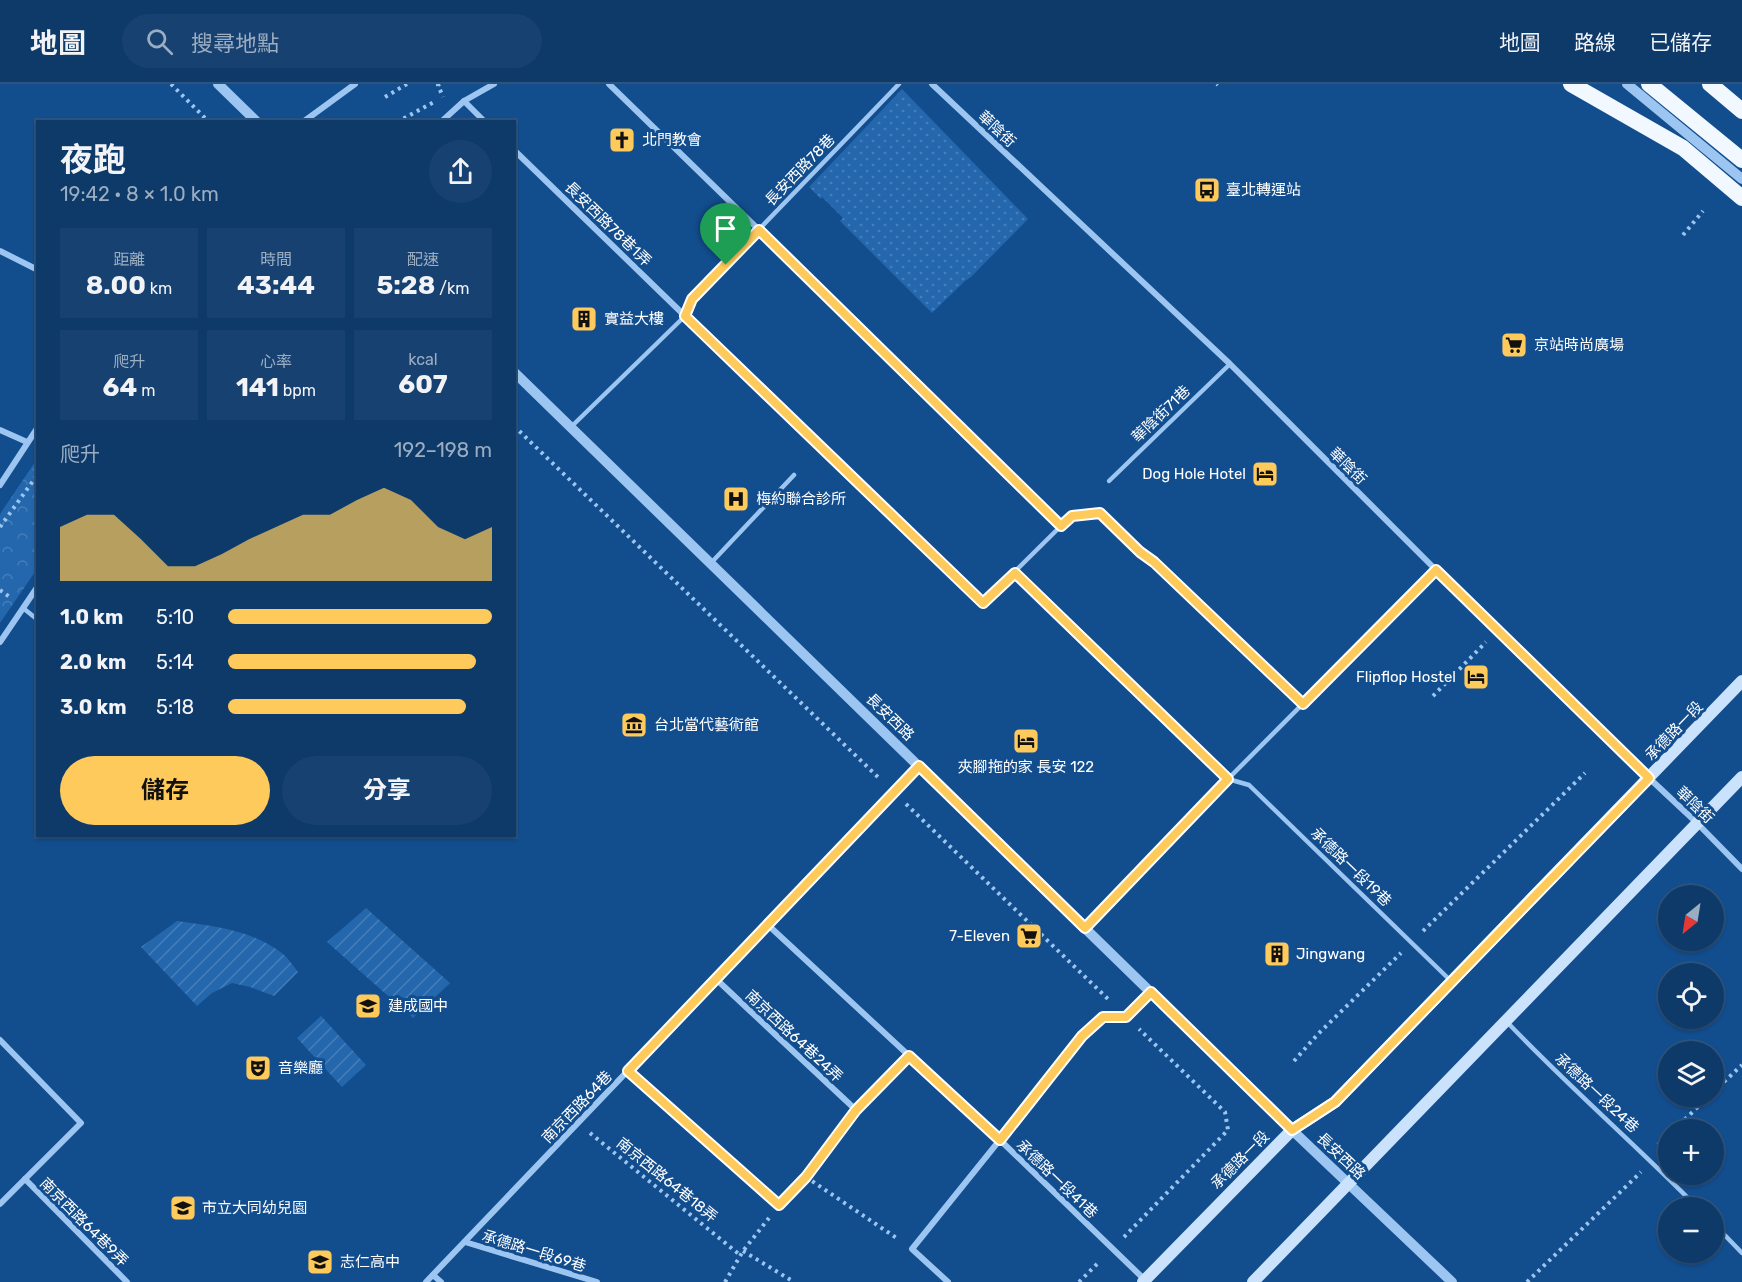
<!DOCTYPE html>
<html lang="zh-TW">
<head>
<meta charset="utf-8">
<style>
	body { margin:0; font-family:Rubik,"Noto Sans TC",sans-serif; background:#174170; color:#f1f3f6; height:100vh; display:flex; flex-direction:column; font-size:22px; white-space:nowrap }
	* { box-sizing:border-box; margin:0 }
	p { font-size:20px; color:#9badc1 }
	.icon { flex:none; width:33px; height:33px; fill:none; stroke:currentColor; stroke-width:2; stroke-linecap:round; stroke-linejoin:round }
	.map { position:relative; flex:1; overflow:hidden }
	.details { position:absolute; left:36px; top:36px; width:480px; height:717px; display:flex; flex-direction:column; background:#0e3a6a; border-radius:0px; box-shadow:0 2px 4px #0004,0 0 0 2px #2e547e }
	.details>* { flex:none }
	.needle { width:39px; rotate:210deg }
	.controls { position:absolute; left:1658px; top:801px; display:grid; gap:12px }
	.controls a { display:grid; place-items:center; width:66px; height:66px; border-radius:50%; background:#0e3a6a; box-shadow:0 2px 4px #0004,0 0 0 2px #2e547e; font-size:30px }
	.pin { position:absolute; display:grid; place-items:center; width:51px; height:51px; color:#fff; margin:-62px -26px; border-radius:50% 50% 50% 0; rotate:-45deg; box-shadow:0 0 6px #0007 }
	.pin .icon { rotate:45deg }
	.round { display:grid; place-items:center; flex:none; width:63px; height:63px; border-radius:32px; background:#174170 }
	.headline { display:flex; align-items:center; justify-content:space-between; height:102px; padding:0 24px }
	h1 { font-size:33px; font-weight:700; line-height:45px }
	.figures { display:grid; grid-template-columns:repeat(3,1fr); gap:9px; height:102px; padding:6px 24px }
	.figures div { display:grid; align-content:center; border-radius:0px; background:#174170; text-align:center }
	.figures b { font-size:26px; font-weight:700 }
	.figures small { font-size:16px; font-weight:400 }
	.figures p { font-size:16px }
	.chart { height:168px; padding:12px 24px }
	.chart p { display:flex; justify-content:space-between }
	.chart svg { width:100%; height:108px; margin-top:6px; fill:#ffca5c; opacity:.7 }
	.action { display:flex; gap:12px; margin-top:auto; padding:12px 24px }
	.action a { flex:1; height:69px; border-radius:36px; background:#ffca5c; color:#111; font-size:24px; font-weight:700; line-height:69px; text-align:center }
	.action a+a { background:#174170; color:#f1f3f6 }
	ul { padding:0 24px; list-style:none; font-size:20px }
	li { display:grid; grid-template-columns:96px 72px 1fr; align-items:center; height:45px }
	li i { height:15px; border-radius:8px; background:#ffca5c }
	header { display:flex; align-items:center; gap:36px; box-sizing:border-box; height:84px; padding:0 30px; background:#0e3a6a; border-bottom:2px solid #2e547e }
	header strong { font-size:28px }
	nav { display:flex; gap:33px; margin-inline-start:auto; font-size:21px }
	.search { width:420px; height:54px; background:#174170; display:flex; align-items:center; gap:15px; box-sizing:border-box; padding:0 21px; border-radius:33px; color:#9badc1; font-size:22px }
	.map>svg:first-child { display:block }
	.grass { fill:url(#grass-dots) }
	.park { fill:url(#park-crowns) }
	.garden { fill:url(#garden-furrows) }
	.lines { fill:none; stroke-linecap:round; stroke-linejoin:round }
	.path { stroke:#9cc6f1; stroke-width:4; stroke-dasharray:3 4.5; stroke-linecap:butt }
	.service { stroke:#9cc6f1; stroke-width:4.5 }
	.minor { stroke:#9cc6f1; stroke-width:6 }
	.tertiary { stroke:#9cc6f1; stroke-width:10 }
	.secondary { stroke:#cbe2fc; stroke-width:12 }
	.trunk { stroke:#f2f8ff; stroke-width:16 }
	.route-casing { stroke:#fff; stroke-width:12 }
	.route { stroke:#ffca5c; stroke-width:8 }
	.labels { text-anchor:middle; stroke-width:6; stroke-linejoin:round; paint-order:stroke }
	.street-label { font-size:15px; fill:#fff; stroke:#124d8e }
	.poi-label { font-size:15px; fill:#fff; stroke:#124d8e; text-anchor:start }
</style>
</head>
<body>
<header>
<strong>地圖</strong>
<div class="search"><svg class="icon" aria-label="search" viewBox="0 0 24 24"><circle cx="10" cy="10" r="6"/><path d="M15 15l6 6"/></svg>搜尋地點</div>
<nav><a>地圖</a><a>路線</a><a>已儲存</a></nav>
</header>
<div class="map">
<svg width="1742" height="1198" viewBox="0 0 1742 1198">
	<defs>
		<pattern id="grass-dots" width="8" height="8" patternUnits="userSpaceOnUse" patternTransform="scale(1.5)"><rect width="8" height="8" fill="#2467ad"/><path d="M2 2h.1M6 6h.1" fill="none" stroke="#457eb9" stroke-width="1.8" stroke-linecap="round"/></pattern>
		<pattern id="park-crowns" width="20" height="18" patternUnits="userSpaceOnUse" patternTransform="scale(1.5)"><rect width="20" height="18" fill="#2467ad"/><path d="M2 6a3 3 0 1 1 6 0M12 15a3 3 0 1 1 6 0" fill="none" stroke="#457eb9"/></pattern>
		<pattern id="garden-furrows" width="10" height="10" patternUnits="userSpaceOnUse" patternTransform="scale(1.5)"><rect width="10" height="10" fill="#2467ad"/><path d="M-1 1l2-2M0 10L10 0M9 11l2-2" fill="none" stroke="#457eb9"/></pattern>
	</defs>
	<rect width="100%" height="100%" fill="#124d8e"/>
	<path class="grass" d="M902 5 1028 135 971 193 965 197 932 229 840 137 843 134 822 113 821 115 809 103Z"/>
	<path class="park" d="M37 375V485L0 539V430Z"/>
	<g class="garden">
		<path d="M366 824 450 899 413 934 327 858Z"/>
		<path d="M177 837C217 843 250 845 283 870 289 875 293 882 298 888L274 912 250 903 232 899 212 909 197 922 141 863Z"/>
		<path d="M321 932 366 981 342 1003 297 954Z"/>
	</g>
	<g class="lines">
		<g class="path">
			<path d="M171 0 209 38"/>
			<path d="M440 0 438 1 443 13"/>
			<path d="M1217 0 1218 1"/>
			<path d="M385 13 407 0"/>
			<path d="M397 38 434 18"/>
			<path d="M1683 151 1703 127"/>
			<path d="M514 342 881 696"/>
			<path d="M0 443 38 390"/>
			<path d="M0 506 11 514"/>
			<path d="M1433 612 1486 558"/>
			<path d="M906 720 1108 915"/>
			<path d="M1423 847 1585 689"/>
			<path d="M1294 977 1318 950 1401 869"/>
			<path d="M1713 1008 1742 981"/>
			<path d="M867 1014 897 983"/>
			<path d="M1674 1046 1709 1012"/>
			<path d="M590 1049 740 1171"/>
			<path d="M1658 1061 1668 1051"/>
			<path d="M806 1093 898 1155"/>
			<path d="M790 1110 806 1093 847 1038"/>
			<path d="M1124 1153 1228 1046 1225 1028 1139 945"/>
			<path d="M743 1167 794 1198"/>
			<path d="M725 1198 743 1167 769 1134"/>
			<path d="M1079 1198 1100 1177"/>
			<path d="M1527 1198 1641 1088"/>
		</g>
		<g class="service">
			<path d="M759 146 1061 442"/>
			<path d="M685 232 983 519 1072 431 1100 429 1141 468 1154 478 1303 620"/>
			<path d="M572 342 685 232 692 215 899 0"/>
			<path d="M1109 397 1230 280"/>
			<path d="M711 479 794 391"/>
			<path d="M1015 489 1228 695 1249 701 1452 898"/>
			<path d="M23 524 38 536"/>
			<path d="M1085 844 1228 695 1436 486"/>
			<path d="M1507 938C1568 1002 1635 1060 1698 1124"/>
			<path d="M628 987 779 1121"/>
			<path d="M1713 1139 1742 1169"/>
		</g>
		<g class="minor">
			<path d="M609 0 759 146"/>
			<path d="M932 0 1230 280 1436 486 1649 694 1696 738 1742 785"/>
			<path d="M464 17 485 38"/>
			<path d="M303 38 355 0"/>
			<path d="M441 38 464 17 494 0"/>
			<path d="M514 66 685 232"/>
			<path d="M0 167 38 186"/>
			<path d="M0 346 27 358"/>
			<path d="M0 401 38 343"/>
			<path d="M0 558 38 502"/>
			<path d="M768 841 1000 1056 1145 1196"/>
			<path d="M716 895 856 1026"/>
			<path d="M0 956 81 1039 0 1120"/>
			<path d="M25 1095 127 1198"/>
			<path d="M465 1158 597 1198"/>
			<path d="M433 1191 441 1198"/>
			<path d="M426 1198 919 682"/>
			<path d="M948 1198 912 1165 1048 996 1082 952 1103 933H1127L1151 908"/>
		</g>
		<g class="tertiary">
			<path d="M218 0 257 38"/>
			<path d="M1627 0 1742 95"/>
			<path d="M514 288 1292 1046 1452 1198"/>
		</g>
		<g class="secondary">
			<path d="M1143 1198 1292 1046 1335 1018 1742 597"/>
			<path d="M1253 1198 1742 693"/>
		</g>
		<g class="trunk">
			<path d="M1571 0 1683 64 1742 114"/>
			<path d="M1649 0 1742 76"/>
			<path d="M1710 0 1742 27"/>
		</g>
	</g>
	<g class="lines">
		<defs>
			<path id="route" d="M759 146 1061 442 1072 432 1100 429 1140 468 1154 478 1303 620 1436 486 1649 694 1335 1018 1292 1046 1151 908 1126 933H1103L1082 952 1000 1056 909 972 856 1026 806 1093 779 1121 628 987 919 682 1085 844 1228 695 1015 489 983 519 685 232 692 215Z"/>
		</defs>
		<use href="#route" class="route-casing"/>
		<use href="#route" class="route"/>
	</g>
	<defs>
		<symbol id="church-square" viewBox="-11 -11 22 22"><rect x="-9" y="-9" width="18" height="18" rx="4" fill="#ffca5c" stroke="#124d8e"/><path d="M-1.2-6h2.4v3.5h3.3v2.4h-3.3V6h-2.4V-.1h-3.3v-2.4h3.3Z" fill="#111"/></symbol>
		<symbol id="bus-square" viewBox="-11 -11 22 22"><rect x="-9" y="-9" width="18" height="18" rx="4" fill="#ffca5c" stroke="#124d8e"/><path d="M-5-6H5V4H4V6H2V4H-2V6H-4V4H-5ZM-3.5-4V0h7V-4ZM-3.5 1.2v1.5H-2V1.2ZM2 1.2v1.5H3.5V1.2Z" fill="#111"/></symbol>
		<symbol id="building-square" viewBox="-11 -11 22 22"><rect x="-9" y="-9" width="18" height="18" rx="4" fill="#ffca5c" stroke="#124d8e"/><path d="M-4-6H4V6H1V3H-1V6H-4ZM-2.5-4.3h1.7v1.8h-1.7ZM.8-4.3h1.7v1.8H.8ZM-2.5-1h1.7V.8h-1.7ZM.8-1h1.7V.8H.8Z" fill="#111"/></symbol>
		<symbol id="supermarket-square" viewBox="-11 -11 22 22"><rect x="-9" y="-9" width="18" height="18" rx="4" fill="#ffca5c" stroke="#124d8e"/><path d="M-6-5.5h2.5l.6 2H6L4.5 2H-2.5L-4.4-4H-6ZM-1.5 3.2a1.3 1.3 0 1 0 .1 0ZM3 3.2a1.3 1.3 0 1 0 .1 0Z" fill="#111"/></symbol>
		<symbol id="hotel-square" viewBox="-11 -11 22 22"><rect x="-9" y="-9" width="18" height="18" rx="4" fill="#ffca5c" stroke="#124d8e"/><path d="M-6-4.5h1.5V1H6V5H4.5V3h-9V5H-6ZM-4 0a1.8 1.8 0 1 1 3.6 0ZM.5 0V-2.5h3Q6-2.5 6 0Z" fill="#111"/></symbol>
		<symbol id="hospital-square" viewBox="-11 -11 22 22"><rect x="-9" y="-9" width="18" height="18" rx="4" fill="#ffca5c" stroke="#124d8e"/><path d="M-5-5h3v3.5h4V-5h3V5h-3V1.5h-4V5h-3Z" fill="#111"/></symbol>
		<symbol id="museum-square" viewBox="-11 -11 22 22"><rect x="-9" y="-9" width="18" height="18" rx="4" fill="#ffca5c" stroke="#124d8e"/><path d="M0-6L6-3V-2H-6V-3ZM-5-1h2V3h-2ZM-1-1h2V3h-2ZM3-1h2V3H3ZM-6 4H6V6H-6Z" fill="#111"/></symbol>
		<symbol id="school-square" viewBox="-11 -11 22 22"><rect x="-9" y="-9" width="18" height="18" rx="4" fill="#ffca5c" stroke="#124d8e"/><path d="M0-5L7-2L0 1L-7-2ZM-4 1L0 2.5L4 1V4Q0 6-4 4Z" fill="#111"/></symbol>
		<symbol id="theatre-square" viewBox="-11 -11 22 22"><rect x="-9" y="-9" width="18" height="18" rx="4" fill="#ffca5c" stroke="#124d8e"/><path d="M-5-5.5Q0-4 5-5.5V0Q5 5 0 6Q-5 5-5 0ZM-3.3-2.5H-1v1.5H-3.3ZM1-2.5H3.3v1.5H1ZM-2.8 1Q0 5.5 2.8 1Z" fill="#111"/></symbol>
	</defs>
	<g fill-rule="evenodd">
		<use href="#church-square" x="607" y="41" width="30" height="30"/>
		<use href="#bus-square" x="1192" y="91" width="30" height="30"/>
		<use href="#building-square" x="569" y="220" width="30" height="30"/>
		<use href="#supermarket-square" x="1499" y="246" width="30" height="30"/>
		<use href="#hotel-square" x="1250" y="375" width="30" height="30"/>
		<use href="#hospital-square" x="721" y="400" width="30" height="30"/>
		<use href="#hotel-square" x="1461" y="578" width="30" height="30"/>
		<use href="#museum-square" x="619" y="626" width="30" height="30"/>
		<use href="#hotel-square" x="1011" y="642" width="30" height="30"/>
		<use href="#supermarket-square" x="1014" y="837" width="30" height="30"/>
		<use href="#building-square" x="1262" y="855" width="30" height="30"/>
		<use href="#school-square" x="353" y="907" width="30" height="30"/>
		<use href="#theatre-square" x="243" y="969" width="30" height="30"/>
		<use href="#school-square" x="168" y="1109" width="30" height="30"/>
		<use href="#school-square" x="305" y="1163" width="30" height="30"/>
	</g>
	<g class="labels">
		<g class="street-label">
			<text transform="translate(997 45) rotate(43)" y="5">華陰街</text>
			<text transform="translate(800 86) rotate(-46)" y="5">長安西路78巷</text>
			<text transform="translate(608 140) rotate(44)" y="5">長安西路78巷1弄</text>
			<text transform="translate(1161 330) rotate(-44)" y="5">華陰街71巷</text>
			<text transform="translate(1348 382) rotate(45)" y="5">華陰街</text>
			<text transform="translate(890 633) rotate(44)" y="5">長安西路</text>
			<text transform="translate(1674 647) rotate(-46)" y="5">承德路一段</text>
			<text transform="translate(1695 721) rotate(44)" y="5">華陰街</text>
			<text transform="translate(1351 783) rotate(44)" y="5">承德路一段19巷</text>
			<text transform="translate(794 952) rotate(43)" y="5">南京西路64巷24弄</text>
			<text transform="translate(1597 1009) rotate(43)" y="5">承德路一段24巷</text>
			<text transform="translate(577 1023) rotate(-46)" y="5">南京西路64巷</text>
			<text transform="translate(1341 1072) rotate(43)" y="5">長安西路</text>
			<text transform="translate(1240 1076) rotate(-45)" y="5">承德路一段</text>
			<text transform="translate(1057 1095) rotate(44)" y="5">承德路一段41巷</text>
			<text transform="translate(667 1096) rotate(39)" y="5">南京西路64巷18弄</text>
			<text transform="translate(84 1138) rotate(45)" y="5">南京西路64巷9弄</text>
			<text transform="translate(534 1167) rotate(17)" y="5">承德路一段69巷</text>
		</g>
		<g class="poi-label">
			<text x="642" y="61">北門教會</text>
			<text x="1226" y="111">臺北轉運站</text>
			<text x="604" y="240">實益大樓</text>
			<text x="1534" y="266">京站時尚廣場</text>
			<text x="1246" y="395" text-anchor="end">Dog Hole Hotel</text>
			<text x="756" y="420">梅約聯合診所</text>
			<text x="1456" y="598" text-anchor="end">Flipflop Hostel</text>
			<text x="654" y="646">台北當代藝術館</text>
			<text x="1026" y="688" text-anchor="middle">夾腳拖的家 長安 122</text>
			<text x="1010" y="857" text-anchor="end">7-Eleven</text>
			<text x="1296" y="875">Jingwang</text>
			<text x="388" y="927">建成國中</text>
			<text x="278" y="989">音樂廳</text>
			<text x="202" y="1129">市立大同幼兒園</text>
			<text x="340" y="1183">志仁高中</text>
		</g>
	</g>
</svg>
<div class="controls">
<a><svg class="needle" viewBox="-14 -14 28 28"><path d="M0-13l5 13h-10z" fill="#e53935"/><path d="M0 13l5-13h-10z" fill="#9badc1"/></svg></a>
<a><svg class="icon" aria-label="locate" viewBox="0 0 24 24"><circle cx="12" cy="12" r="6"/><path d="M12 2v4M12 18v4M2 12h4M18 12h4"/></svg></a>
<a><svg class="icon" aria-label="layers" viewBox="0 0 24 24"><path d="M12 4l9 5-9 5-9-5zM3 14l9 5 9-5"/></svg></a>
<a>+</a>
<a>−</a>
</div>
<div class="pin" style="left:726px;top:181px;background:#1e9e55"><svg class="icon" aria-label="arrive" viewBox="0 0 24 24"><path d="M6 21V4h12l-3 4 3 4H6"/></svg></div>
<section class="details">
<div class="headline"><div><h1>夜跑</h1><p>19:42 · 8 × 1.0 km</p></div><a class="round"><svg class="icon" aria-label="share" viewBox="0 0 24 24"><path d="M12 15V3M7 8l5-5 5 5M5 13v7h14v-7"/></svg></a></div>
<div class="figures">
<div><p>距離</p><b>8.00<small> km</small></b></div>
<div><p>時間</p><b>43:44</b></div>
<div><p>配速</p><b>5:28<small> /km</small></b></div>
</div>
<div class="figures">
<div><p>爬升</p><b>64<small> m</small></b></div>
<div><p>心率</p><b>141<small> bpm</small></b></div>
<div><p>kcal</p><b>607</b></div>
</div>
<div class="chart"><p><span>爬升</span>192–198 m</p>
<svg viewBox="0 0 160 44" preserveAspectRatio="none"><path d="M0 44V22L10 17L20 17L30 27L40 38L50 38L60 33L70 27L80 22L90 17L100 17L110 11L120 6L130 11L140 22L150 27L160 22V44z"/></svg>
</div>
<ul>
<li><b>1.0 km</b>5:10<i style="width:100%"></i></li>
<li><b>2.0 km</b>5:14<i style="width:94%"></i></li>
<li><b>3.0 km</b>5:18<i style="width:90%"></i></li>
</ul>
<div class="action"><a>儲存</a><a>分享</a></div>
</section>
</div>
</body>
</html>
